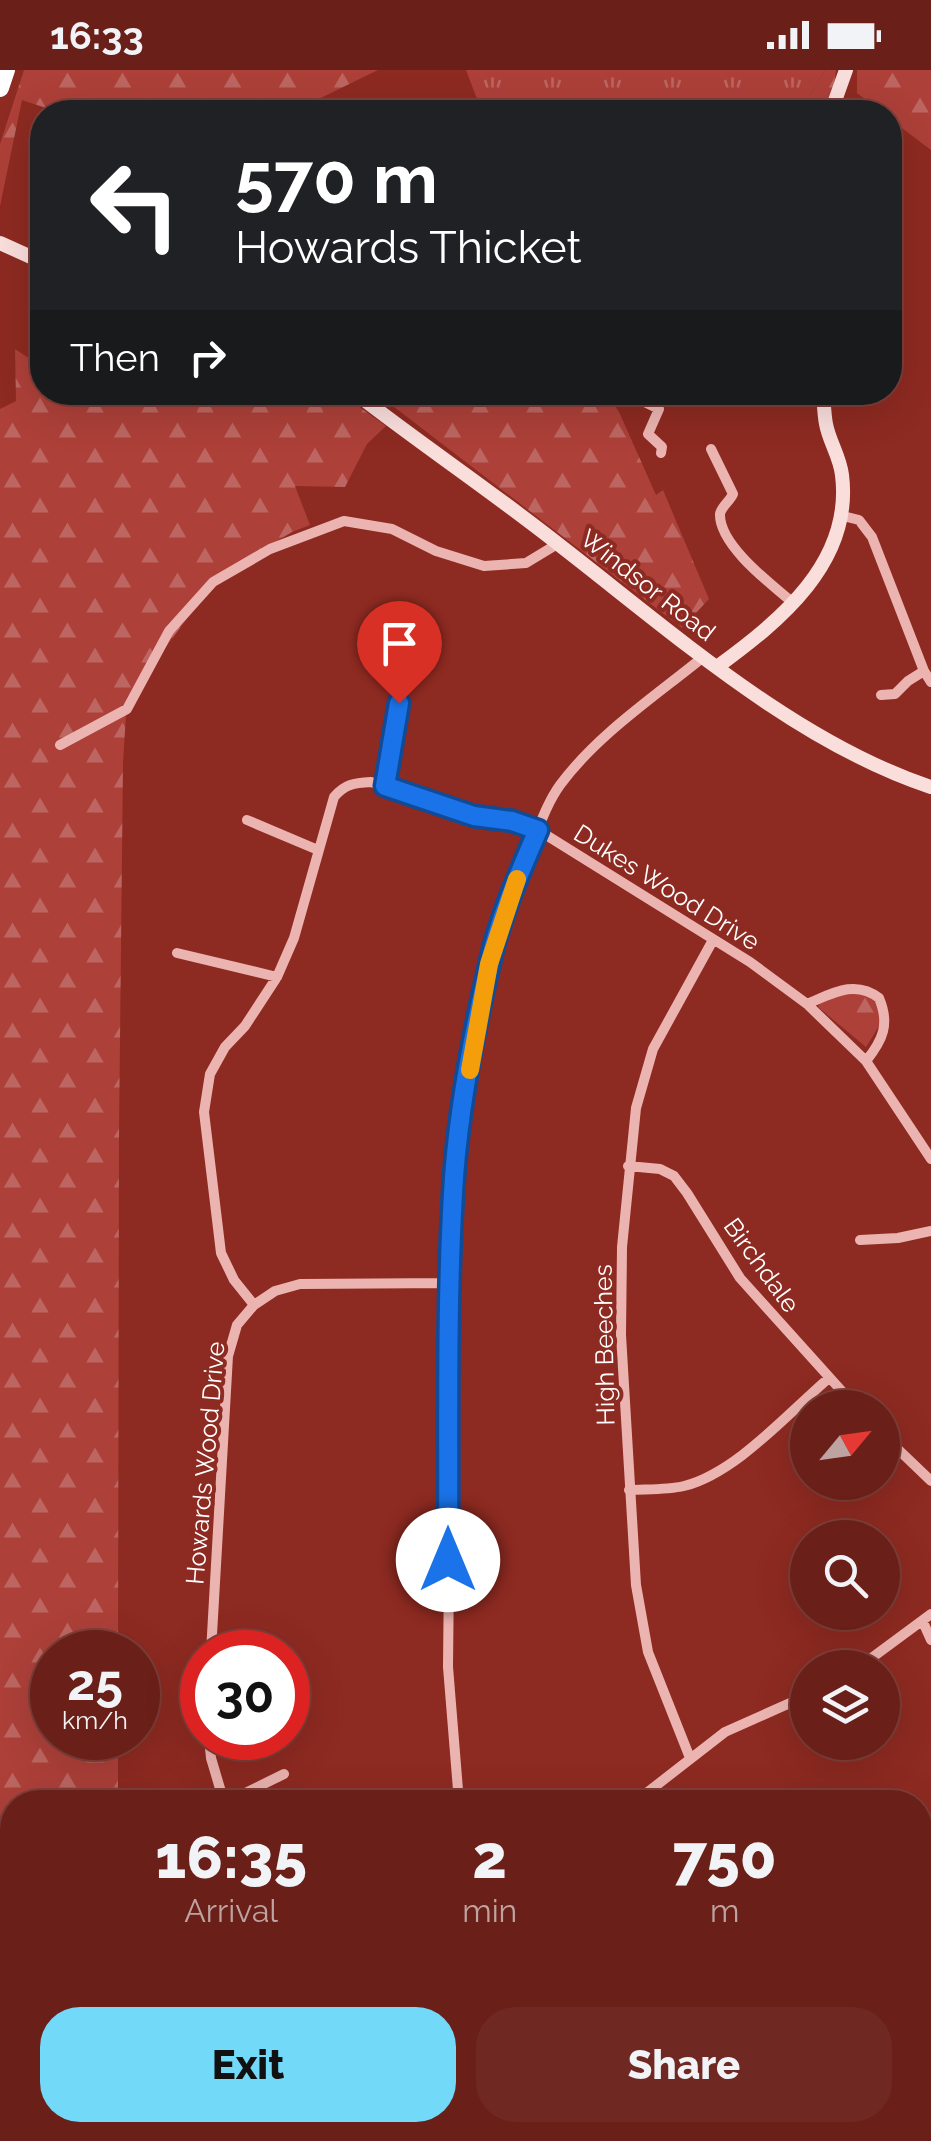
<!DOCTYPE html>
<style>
:root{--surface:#6a2019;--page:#6f2822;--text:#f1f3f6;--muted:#bea3a2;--line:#7d3e38;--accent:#72d9f8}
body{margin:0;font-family:Raleway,sans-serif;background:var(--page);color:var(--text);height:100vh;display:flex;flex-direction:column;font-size:38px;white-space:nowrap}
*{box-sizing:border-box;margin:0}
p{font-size:32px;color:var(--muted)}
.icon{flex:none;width:55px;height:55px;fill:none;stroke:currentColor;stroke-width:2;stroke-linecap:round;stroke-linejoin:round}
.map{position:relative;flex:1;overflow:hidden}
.details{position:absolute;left:0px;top:1720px;width:932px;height:352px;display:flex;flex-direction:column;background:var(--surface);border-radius:40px 40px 0 0;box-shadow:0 10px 40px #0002,0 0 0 2px var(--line)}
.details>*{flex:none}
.top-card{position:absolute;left:30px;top:30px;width:872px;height:305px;border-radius:40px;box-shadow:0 10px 40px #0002,0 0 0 2px var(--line);background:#202124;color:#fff;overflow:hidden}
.needle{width:65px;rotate:61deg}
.controls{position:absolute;left:790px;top:1320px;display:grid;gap:20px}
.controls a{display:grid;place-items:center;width:110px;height:110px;border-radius:50%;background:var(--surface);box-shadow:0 10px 40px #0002,0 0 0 2px var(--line);font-size:50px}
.speed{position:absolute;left:30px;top:1560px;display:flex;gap:20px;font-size:50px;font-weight:700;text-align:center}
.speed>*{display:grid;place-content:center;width:130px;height:130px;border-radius:50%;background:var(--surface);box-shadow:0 10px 40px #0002,0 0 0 2px var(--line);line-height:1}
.speed small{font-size:25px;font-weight:400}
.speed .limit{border:15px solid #d22;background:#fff;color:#111}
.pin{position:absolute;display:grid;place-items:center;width:85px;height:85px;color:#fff;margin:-102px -42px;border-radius:50% 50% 50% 0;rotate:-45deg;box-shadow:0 0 10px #0007}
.pin .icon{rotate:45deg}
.me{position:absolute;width:110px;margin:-55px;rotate:0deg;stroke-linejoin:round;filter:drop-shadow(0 0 8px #0008)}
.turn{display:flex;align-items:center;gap:35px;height:210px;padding:0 40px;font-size:45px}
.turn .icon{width:130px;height:130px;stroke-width:2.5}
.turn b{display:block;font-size:70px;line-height:85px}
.then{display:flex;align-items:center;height:95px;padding:0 40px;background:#0003;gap:20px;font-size:38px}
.eta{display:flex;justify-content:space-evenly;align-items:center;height:170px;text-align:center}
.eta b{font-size:60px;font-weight:800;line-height:70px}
.primary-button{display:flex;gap:20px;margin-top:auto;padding:20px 40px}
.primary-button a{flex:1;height:115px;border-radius:40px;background:var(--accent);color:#111;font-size:40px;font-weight:800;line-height:115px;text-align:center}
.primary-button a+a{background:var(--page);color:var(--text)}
.status{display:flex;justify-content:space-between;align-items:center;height:70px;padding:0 50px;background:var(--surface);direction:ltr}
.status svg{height:28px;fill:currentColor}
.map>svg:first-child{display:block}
.grass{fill:url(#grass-tufts)}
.forest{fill:url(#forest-firs)}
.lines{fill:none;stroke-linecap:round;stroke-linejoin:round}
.street{stroke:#ecb4b0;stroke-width:10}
.secondary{stroke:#f9dedc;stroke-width:14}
.highway{stroke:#fff;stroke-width:18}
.route-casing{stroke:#114b97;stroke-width:25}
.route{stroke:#1a73e8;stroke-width:18}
.slow{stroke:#f59e0b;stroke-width:18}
.labels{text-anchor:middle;stroke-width:8;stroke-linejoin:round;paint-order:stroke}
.street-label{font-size:25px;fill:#fff;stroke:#8d2a21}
</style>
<div class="status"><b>16:33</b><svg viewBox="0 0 49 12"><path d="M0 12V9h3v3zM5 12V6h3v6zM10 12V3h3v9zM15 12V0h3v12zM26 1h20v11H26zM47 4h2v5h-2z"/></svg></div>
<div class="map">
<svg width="931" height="2071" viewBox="0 0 931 2071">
<defs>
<pattern id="grass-tufts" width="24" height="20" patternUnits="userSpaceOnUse" patternTransform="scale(2.5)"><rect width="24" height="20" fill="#ad4039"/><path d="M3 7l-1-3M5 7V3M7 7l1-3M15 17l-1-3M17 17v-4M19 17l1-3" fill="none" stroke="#bd6661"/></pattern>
<pattern id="forest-firs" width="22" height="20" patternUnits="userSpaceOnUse" patternTransform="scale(2.5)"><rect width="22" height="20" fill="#ad4039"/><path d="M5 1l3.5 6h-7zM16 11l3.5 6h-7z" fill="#bd6661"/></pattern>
</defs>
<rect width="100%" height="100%" fill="#8d2a21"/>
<path class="grass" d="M466 0H825L806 33 672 32 675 42H482Z"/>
<path class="forest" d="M24 0H378L292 42H58L22 30 0 136V74Z
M825 0H836L832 30 826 42H675L671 32 806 33Z
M857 0H931V80L890 49V42H882L857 23Z
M15 279 42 297V322L340 323 386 356 367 374 345 417 295 416 310 455 292 462 221 504 127 628 123 693 119 1063 118 1582H52V1668H118V1732H12V1877L0 1915V339L16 331Z
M376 323H606L619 342 656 425 663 420 709 529 682 558Z
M854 920C871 925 878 931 884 948L866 977 818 937 822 927Z
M139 2060H414L417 2071H125Z"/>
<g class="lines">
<path class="street" d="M624 322 659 339 648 364 662 377 661 383
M711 379 733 424C730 431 721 437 720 444 719 475 771 514 792 532
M843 446 859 450 872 467 924 601 931 612
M881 625 895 624 908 611 924 601
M60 675 127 639 169 561 213 512 270 479 344 451 392 459 436 481 484 496 526 493 559 473
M385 716 403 614
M247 750 318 780
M177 883 277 907
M807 934C831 924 855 909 879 928 890 954 883 970 866 991
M628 1096 660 1099 674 1106 687 1123 740 1208 857 1338
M860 1170 898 1168 931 1161
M254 1235 234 1210 221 1183 204 1042 210 1004 225 977 245 956 277 907 294 868 334 727C345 714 354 713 371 712L474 745 512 751 538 760 750 892 807 934 866 991 931 1089
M882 1364 931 1411
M629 1420C646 1419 667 1420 684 1416 736 1403 788 1343 829 1308
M923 1552 931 1570
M211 1582 228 1286 237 1255 254 1235 275 1221 300 1214 450 1213
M858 1598 931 1544
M209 1668 211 1688 224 1732
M690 1688 648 1582 636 1515 621 1265 622 1177 636 1038 653 979 713 870
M227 1732 284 1704
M459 1732 448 1597 453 1119C466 1002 484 886 531 777 539 757 547 733 560 715 597 665 654 627 702 588
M635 1732 725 1662 808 1625
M920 1809 931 1793
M920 1982 931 1974
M515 2060 518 2071
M783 2071 800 2060"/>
<path class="secondary" d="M831 42 846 0
M0 173 42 192
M354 322C422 375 494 423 562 477 673 563 797 673 931 717
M717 597C780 551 853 492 842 405 840 387 829 371 826 354 824 344 824 333 823 322"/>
<path class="highway" d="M0 18 6 0"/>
</g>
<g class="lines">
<g class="route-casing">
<path id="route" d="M399 633 385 716 474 746 512 751 538 760C519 804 499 849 489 896 472 969 457 1048 453 1123 446 1245 449 1368 448 1490"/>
</g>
<use href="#route" class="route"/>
<path class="slow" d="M470 1000 489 894 517 809"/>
</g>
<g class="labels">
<g class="street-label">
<text transform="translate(648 515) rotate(38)" y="9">Windsor Road</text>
<text transform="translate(667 817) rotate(32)" y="9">Dukes Wood Drive</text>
<text transform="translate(762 1195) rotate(54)" y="9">Birchdale</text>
<text transform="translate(604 1275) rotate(-91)" y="9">High Beeches</text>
<text transform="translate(205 1393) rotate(-85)" y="9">Howards Wood Drive</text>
</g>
</g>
</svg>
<div class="controls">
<a><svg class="needle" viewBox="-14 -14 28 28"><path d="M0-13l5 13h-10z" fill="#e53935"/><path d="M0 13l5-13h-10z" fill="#bea3a2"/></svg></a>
<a><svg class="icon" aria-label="search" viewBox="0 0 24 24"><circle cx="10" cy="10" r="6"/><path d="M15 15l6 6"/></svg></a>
<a><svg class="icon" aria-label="layers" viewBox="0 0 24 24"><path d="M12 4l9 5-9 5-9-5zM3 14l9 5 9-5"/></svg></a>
</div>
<div class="speed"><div>25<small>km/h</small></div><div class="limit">30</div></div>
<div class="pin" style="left:399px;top:633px;background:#d93025"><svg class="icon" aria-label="arrive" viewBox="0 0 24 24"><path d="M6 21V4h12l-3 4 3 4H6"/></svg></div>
<svg class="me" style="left:448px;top:1490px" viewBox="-20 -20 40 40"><circle r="19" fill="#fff"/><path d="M0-13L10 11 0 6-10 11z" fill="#1a73e8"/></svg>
<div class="top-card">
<div class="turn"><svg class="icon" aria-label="left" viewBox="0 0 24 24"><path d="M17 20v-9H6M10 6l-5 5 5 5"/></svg><div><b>570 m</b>Howards Thicket</div></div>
<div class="then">Then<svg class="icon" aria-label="right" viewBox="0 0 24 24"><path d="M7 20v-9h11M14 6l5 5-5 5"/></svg></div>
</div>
<section class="details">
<div class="eta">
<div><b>16:35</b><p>Arrival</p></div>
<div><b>2</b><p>min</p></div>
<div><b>750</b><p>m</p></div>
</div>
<div class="primary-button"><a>Exit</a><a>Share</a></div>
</section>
</div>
